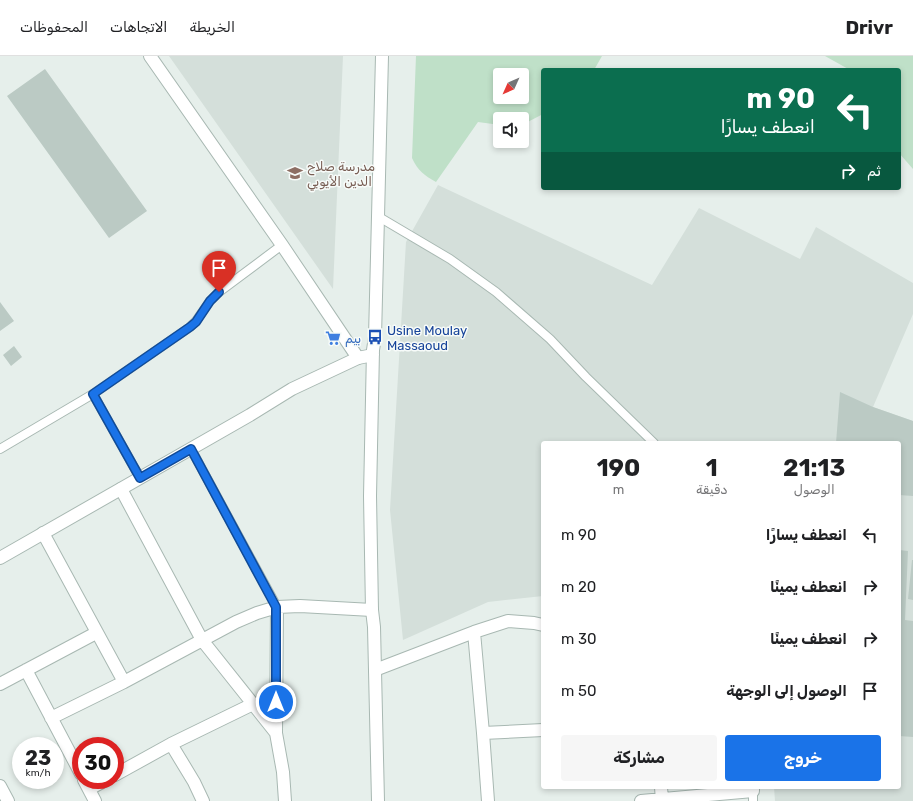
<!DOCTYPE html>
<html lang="ar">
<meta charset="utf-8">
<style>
:root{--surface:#fff;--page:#f6f6f6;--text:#202124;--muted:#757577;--line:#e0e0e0;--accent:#1a73e8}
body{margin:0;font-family:Rubik,Cairo,sans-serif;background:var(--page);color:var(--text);direction:rtl;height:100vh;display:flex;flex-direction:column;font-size:15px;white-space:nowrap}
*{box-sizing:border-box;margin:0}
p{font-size:13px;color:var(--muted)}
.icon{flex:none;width:22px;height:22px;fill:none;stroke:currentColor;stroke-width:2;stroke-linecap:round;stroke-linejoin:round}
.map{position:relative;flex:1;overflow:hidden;direction:ltr}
.panel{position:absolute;left:541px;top:385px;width:360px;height:348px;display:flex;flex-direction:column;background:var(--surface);border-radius:4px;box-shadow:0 2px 6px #0003;direction:rtl}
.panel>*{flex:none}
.top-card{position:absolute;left:541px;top:12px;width:360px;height:122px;border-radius:4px;box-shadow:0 2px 6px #0003;direction:rtl;background:#0b6e4f;color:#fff;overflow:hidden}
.needle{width:26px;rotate:225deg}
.fabs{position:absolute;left:493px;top:12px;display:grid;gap:8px}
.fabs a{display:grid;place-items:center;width:36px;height:36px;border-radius:4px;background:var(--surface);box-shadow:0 2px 6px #0003;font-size:20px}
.speed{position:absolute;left:12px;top:681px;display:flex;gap:8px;font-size:20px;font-weight:700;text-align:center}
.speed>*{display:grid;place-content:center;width:52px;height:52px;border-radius:50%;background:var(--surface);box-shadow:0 2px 6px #0003;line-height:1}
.speed small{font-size:10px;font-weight:400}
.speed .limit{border:6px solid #d22;background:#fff;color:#111}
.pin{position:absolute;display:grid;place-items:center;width:34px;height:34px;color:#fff;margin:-41px -17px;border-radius:50% 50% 50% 0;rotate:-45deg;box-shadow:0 0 4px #0007}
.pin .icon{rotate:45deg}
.me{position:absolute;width:44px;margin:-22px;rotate:0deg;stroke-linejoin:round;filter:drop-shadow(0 0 3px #0008)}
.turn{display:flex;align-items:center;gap:14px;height:84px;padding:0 20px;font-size:18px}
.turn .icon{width:52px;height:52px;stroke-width:2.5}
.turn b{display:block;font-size:28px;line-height:34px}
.then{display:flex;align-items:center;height:38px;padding:0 20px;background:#0003;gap:8px;font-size:15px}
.eta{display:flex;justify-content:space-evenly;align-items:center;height:68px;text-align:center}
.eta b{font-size:24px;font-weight:700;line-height:28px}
.action{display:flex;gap:8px;margin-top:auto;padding:8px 20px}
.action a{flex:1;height:46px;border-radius:4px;background:var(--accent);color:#fff;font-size:16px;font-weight:700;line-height:46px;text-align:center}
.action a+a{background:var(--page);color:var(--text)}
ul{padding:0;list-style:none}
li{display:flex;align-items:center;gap:12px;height:52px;padding:0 20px}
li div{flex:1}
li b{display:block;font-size:15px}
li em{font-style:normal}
header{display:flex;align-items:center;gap:24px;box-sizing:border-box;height:56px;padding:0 20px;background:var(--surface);border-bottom:1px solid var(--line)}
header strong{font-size:19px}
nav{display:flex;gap:22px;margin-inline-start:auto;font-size:14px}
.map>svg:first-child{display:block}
.built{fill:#d4dfda}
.green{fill:#bfe0c8;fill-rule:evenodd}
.building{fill:#bbcac4}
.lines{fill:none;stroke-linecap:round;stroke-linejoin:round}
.service-casing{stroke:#a8b8b2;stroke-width:10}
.minor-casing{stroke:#a8b8b2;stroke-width:14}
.tertiary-casing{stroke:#a8b8b2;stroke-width:14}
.service{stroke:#fff;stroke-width:8}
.minor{stroke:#fff;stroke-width:12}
.tertiary{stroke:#fff;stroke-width:12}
.route-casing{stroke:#114b97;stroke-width:10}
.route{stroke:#1a73e8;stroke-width:7}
.labels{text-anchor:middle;stroke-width:3;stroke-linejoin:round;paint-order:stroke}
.education-label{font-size:13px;fill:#785e54;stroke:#f7fbf9;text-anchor:start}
.transit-label{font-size:13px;fill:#164399;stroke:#f7fbf9;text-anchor:start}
.shop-label{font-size:13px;fill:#366cbe;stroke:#f7fbf9;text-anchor:start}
</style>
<header>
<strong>Drivr</strong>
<nav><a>الخريطة</a><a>الاتجاهات</a><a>المحفوظات</a></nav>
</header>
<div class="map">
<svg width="913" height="745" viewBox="0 0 913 745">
<rect width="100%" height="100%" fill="#e6efeb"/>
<path class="built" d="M169 0H343L333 233Z
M438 129 652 229 699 152 800 203 816 171 913 227V258L873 351 913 365V745H775L774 731H899V387H543V540L488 546 403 584 390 454 406 186Z"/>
<path class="green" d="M416 0H602L594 14H543V58L522 69V63H500V69L478 66 436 126C424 119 418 115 412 102ZM500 19H522V41H500Z
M825 0H913V113L899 97V14H850Z"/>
<path class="building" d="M45 13 147 155 109 182 7 40Z
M0 246 14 265 0 275Z
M14 290 22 301 11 310 3 299Z
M840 336 873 351 913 365V440L899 439V387H836Z
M899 494 908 495 905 564 913 565V681L899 680Z
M912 504H913V544L908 543Z"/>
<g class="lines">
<g class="service-casing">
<path id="service" d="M379 161 450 203 496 236 550 283 586 321 654 387
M93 338 140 422
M0 393 93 338 190 271 196 265 210 245 219 236 282 189
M191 393 277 551
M753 735V745"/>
</g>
<g class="minor-casing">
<path id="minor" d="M150 0 282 189 358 302
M121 433 202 584 253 648
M43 477 124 626
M474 576 483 677 488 745
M26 614 81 718
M375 614 474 576 508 565 534 567 543 569
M0 628 96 577
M51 662 124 626 236 566 257 557 277 551 300 550 372 554
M276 677 277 551
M483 677 543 674
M171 688 194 726 203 745
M115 719 171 688 253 648 276 677 283 716 285 745
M84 724 95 745
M0 730 8 745
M661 731 662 745
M89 733 106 724
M641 745 753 735V731"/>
</g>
<g class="tertiary-casing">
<path id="tertiary" d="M0 502 250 359 292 333 358 302 373 299
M378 745 374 571 372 554 370 440 373 294 375 281 382 0"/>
</g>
<use href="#service" class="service"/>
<use href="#minor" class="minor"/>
<use href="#tertiary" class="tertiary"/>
</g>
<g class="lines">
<g class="route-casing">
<path id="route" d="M219 236 210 245 196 266 190 271 93 338 140 422 191 393 276 551V646"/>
</g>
<use href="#route" class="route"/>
</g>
<defs>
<g id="school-bare" transform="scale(1.2)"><path d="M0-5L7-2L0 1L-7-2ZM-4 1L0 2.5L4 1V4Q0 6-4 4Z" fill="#8d6e63" stroke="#f7fbf9" stroke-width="2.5" paint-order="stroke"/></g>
<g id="bus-bare" transform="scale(1.2)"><path d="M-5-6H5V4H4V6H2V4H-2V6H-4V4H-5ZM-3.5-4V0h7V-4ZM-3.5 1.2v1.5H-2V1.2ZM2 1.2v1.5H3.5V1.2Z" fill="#1a4fb4" stroke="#f7fbf9" stroke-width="2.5" paint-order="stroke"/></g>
<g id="supermarket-bare" transform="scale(1.2)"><path d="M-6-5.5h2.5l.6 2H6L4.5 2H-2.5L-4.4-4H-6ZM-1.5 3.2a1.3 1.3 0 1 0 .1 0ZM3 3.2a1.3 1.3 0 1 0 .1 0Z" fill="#3f7fe0" stroke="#f7fbf9" stroke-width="2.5" paint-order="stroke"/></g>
</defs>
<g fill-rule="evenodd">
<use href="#school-bare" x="295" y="117"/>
<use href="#bus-bare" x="375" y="281"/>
<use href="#supermarket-bare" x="333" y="282"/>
</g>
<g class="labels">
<g class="education-label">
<text x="307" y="115">مدرسة صلاح<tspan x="307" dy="15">الدين الأيوبي</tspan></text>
</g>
<g class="transit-label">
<text x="387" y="279">Usine Moulay<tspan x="387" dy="15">Massaoud</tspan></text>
</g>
<g class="shop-label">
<text x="345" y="287">بيم</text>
</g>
</g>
</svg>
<div class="fabs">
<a><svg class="needle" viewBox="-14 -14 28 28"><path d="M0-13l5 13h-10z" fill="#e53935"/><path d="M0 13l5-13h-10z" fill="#757577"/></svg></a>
<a><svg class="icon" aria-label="sound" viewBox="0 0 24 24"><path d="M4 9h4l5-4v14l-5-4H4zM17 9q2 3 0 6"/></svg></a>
</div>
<div class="speed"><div>23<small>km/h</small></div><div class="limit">30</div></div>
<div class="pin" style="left:219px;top:236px;background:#d93025"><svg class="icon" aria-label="arrive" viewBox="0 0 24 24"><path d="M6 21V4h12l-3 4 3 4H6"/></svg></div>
<svg class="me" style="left:276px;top:646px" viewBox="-20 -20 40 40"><circle r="17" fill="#1a73e8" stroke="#fff" stroke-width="3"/><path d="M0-11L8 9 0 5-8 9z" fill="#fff"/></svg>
<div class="top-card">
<div class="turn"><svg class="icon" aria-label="left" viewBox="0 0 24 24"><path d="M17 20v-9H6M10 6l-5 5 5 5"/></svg><div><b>90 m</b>انعطف يسارًا</div></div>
<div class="then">ثم<svg class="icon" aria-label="right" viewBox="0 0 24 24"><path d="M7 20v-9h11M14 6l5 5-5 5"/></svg></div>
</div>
<section class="panel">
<div class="eta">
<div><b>21:13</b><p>الوصول</p></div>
<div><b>1</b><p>دقيقة</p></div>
<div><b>190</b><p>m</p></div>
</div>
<ul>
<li><svg class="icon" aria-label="left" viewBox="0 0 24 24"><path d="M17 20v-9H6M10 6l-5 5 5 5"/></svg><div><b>انعطف يسارًا</b></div><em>90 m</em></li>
<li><svg class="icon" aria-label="right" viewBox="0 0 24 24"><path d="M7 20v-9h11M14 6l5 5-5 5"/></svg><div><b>انعطف يمينًا</b></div><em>20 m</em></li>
<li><svg class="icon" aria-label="right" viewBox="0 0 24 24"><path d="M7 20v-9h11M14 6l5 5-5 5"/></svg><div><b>انعطف يمينًا</b></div><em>30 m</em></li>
<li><svg class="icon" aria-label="arrive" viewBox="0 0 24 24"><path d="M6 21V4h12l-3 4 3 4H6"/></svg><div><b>الوصول إلى الوجهة</b></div><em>50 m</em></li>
</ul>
<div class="action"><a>خروج</a><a>مشاركة</a></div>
</section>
</div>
